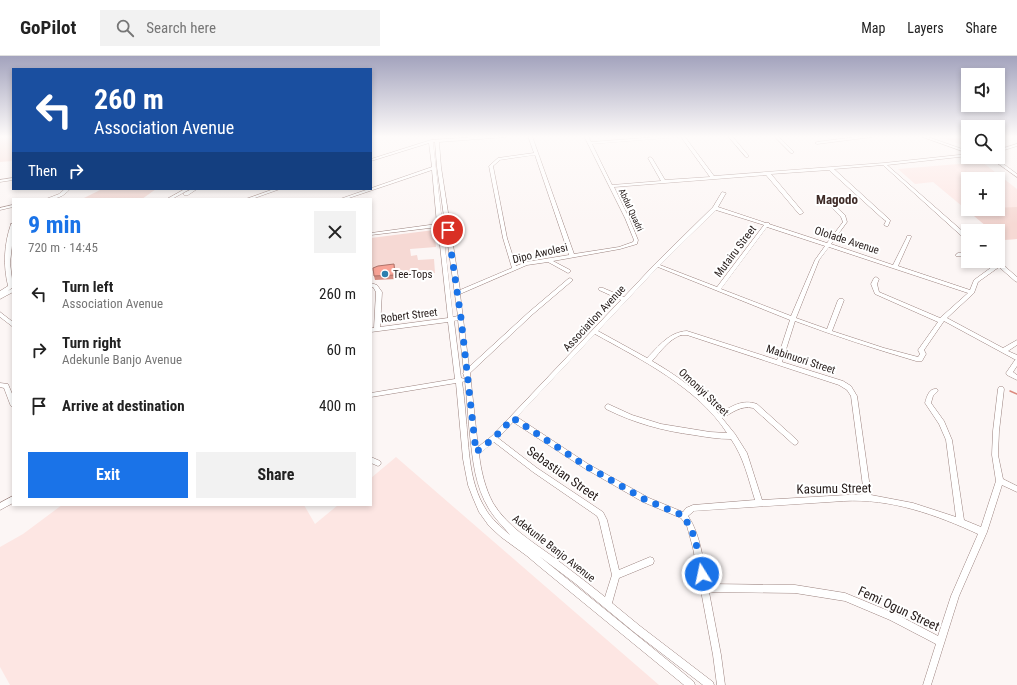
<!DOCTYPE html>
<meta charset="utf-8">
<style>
:root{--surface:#fff;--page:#f2f2f2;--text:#222;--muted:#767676;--line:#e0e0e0;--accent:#1a73e8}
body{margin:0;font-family:"Roboto Condensed",sans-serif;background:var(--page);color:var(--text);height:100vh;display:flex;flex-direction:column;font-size:15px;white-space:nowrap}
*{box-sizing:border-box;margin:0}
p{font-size:13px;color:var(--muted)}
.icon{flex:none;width:22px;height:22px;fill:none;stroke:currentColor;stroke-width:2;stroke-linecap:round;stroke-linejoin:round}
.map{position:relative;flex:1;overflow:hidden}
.panel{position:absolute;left:12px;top:142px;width:360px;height:308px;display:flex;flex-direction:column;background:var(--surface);border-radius:0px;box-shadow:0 2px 6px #0003}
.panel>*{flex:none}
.banner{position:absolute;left:12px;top:12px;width:360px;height:122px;border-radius:0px;box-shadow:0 2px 6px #0003;background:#1a4fa0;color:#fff;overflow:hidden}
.buttons{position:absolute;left:961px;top:12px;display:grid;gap:8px}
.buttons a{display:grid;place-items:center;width:44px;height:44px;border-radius:0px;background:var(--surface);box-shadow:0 2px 6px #0003;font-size:20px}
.pin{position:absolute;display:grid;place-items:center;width:34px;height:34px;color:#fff;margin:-17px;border:2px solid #fff;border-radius:50%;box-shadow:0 1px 4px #0007}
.me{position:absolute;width:44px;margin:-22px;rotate:350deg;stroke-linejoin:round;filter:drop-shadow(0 0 3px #0008)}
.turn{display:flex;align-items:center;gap:14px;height:84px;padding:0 16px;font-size:18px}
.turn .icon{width:52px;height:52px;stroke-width:2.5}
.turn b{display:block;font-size:28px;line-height:34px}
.then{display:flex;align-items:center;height:38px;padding:0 16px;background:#0003;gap:8px;font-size:15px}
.round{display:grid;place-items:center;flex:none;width:42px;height:42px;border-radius:0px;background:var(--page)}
.summary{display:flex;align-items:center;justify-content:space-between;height:68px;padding:0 16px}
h1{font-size:24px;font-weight:700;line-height:30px;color:var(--accent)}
.action{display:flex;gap:8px;margin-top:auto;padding:8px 16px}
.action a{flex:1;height:46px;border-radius:0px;background:var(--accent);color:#fff;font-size:16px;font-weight:700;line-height:46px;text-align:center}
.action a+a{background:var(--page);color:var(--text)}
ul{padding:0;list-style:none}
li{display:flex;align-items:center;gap:12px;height:56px;padding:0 16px}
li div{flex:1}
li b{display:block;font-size:15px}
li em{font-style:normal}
header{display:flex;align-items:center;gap:24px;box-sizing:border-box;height:56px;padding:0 20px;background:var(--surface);border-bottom:1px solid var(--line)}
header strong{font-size:19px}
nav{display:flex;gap:22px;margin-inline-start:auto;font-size:14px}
.search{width:280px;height:36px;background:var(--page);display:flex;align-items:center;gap:10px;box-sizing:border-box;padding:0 14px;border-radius:0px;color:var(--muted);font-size:15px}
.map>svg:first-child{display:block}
.built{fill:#fde6e3;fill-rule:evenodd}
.green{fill:#f6d9d4}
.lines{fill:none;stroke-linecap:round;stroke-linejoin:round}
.stream{stroke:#db897d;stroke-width:1.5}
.street-casing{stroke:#9b827e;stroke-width:1}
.street{fill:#fff;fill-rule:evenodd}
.wall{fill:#d58c81}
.building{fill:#f8a396;stroke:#ae7269}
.route{stroke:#1a73e8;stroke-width:7;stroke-dasharray:0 12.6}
.poi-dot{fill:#2c7faf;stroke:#fff;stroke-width:1.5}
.labels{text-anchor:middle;stroke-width:4;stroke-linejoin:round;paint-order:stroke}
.far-street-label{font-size:9px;fill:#241a18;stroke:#fff}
.street-label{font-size:11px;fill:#241a18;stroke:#fff}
.poi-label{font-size:11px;fill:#241a18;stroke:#fff;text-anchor:start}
.far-district-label{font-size:13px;font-weight:bold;fill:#3f2b27;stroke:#fff}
.near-street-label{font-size:13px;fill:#241a18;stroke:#fff}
</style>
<header>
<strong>GoPilot</strong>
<div class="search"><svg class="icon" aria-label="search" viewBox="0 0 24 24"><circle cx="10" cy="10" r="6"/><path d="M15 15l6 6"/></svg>Search here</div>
<nav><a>Map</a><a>Layers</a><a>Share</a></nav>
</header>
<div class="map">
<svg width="1017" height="629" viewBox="0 0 1017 629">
<rect width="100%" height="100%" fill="#fcf6f5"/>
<path class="built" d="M935 80H968V87L963 89Z
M982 106 1017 133V183L1003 184 998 180V175H992L933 126 915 128 898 113ZM968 123H998V153H968Z
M396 401 659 629H10L0 611V491L23 478 62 449H304L315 468 338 449H371V422Z"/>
<path class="green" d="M0 80H13V105L0 106Z
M102 133H156L142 143H82Z
M1017 151V183L1003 184 998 180V175H992L966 153Z
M434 174 436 191 410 193 411 200 417 199 418 204 434 203 435 217 398 221 397 212 371 215V182Z"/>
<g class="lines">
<path class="stream" d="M1010 335 1017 338"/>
<g class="street-casing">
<path id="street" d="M491 80H508L506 81 439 86 441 111 460 234 512 212 503 182 489 110 498 102 534 97 528 80H532L574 198 619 191 633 186 634 184 625 162 584 80H588L591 86 670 80H686L685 81 714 120 884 107 968 98V100L887 109 968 180V184H966L883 109 834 113 890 164V165L888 170H886L884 169 886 165 882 162 829 114 771 118 803 156V157L801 158H799L766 119 614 131 629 162 638 184 637 188 620 193 553 205 570 214V216L568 217 548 206 527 209 460 238 469 311 529 256 568 223 570 222 573 224 533 258 470 317 478 391 492 380 621 244 599 234 598 233 599 232H603L624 241 655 208 713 151 722 136 726 137 718 151 766 167H769V168L827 187 843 166 841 161 831 151 833 150H835L845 159 847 166 831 188 893 209 907 181V180H911V181L898 210 970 234 974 224 996 208 993 205H998L1001 207 1017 221V226L1015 225 999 211 978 226 974 237 947 262 1003 292 1017 284V289L1008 295 1017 299V310L1013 316 1017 319V324L1007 319 1006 317 1015 304H1016L944 265 924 294 926 298 922 305H916C875 293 835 280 795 265L782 306 843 325 851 330 857 340 871 439 913 447 956 461 946 384 939 368 925 347C927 340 929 332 937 333L938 335 933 340 931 347 944 365 952 384 964 464 981 471 996 425 992 399 993 375 998 333 999 331H1003L1004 333 999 375 998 399 1003 423 1017 430V436L1002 429 987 476 959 540 931 629H923L936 588 890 564 845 545 795 537 709 536 721 599 725 629H717L713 599 693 492 687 470 681 462 643 446 584 412 513 366 498 382 537 412 603 456 607 464 619 514 650 501 653 502 654 505 653 508 619 522 612 547 640 570 713 626 714 629H703L634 576 576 528 539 500 676 611 694 626 695 629H684L540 511 527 500 501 481 489 470 479 456 473 442 468 429 463 403 456 327 371 341V337L455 323 448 266 371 276V272H374L376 236 373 231H371V227L377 229 382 236 380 271 448 262 438 171 371 179V177L437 168 432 114 346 143H340L432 111 429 87 371 105V103L431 84ZM681 81 710 121 665 124 652 102 650 101 648 102 661 125 612 129 592 88ZM433 86H435L437 111 458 260 453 261ZM535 99 569 199 526 206 516 210 507 182 493 110 500 104ZM716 154 764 169 717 231 660 209ZM767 171 825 190 815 204 791 260 721 233ZM829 191 968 237 940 262 879 236 877 228 879 223 876 221 874 222 871 228 875 238 938 266 918 294 920 298 918 301 884 292 832 275 844 244 843 243H839L838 244 827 273 796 262 819 204ZM658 211 790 264 777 304 687 275C669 276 659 290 647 302L598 275ZM458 264 464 316 463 317 465 323 461 322 454 265ZM595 278C642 304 698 332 727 377L710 376 661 368 632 359 608 348 606 349 605 351 606 353C634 367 663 375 694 379 706 381 718 383 731 383 744 402 748 422 755 444L693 449 686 452 683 456 649 442 588 408 517 361ZM681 279H687L839 329 847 334 851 340 864 438 762 444 747 397 735 378 722 362C732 357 741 349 753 352L793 388 795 389 797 388 798 386 797 384 757 348C742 343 732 350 719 358 700 336 676 319 652 305 661 295 668 284 681 279ZM465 325C467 343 468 361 470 380 473 405 475 430 489 453 495 463 503 470 510 479 501 471 491 463 485 452 469 426 469 393 466 363 465 351 464 339 462 326ZM494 386 533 416 597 460 599 464 612 519 605 541C588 527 570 514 552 500 531 485 507 470 493 447 485 432 481 415 479 398ZM844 445C890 442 937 459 978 478L951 540 938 580 896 558 845 537 795 529 708 528C703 506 701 479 688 460L694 455Z
M728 80H732L748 99V101H746Z
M774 80H778L793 95V97H791Z
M864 80H874L872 81 817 88 815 87 817 86Z
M920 80H925L968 95V97Z
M1017 88V90L998 96V94Z
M989 101H994L1017 118V121Z
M13 122V124L0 126V124Z
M65 133H70C63 141 57 143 46 143L59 138Z
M185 133H190L172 143H167Z
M192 133H197L188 139H184V137Z
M274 133H280L252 143H246Z
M13 149V151L0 154V152Z
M11 168H13V181L10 207 13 231 8 235 13 232V236L0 243V235L8 230C3 209 4 188 11 168Z
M958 197H968V201L956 200V199Z
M0 256 13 266V271L0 261Z
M0 327 8 328 13 340V351L11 350 10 348 4 332 0 331Z
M371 401 380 405 381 407 380 409 378 410 371 407Z
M13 440V447L0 454V447Z"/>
</g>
<use href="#street" class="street"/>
</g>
<path class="wall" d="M394 208 396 223 375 224 374 220Z"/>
<path class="building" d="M394 208 395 219 374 220 373 212 378 210Z"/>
<linearGradient id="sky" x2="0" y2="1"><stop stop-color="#a3a3bd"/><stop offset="0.48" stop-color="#fefbfa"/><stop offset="1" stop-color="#fefbfa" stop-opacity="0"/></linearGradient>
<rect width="1017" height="168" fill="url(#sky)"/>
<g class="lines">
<path class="route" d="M448 174 461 262 476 396 494 382 513 362 586 410 646 444 684 460 695 482 702 518"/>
</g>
<circle class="poi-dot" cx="385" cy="218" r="4"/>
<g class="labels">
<g class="far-street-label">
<text transform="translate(631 154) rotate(65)" y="3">Abdul Quadri</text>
</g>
<g class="street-label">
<text transform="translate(847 184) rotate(18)" y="4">Ololade Avenue</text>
<text transform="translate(735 195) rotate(-53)" y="4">Mutairu Street</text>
<text transform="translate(540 197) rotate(-13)" y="4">Dipo Awolesi</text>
<text transform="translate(409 259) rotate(-7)" y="4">Robert Street</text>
<text transform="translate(594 262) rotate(-47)" y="4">Association Avenue</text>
<text transform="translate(801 303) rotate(18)" y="4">Mabinuori Street</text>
<text transform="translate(704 336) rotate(43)" y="4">Omoniyi Street</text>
<text transform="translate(554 492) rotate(38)" y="4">Adekunle Banjo Avenue</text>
</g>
<g class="poi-label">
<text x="393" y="222">Tee-Tops</text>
</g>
<g class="far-district-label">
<text x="837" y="148">Magodo</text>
</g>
<g class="near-street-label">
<text transform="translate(563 417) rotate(35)" y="5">Sebastian Street</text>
<text transform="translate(834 432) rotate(-1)" y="5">Kasumu Street</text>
<text transform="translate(899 552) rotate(25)" y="5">Femi Ogun Street</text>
</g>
</g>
</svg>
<div class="buttons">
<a><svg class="icon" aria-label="sound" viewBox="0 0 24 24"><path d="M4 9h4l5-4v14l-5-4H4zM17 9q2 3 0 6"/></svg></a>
<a><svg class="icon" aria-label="search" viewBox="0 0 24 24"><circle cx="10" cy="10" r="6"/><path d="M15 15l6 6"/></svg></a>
<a>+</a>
<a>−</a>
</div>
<div class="pin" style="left:448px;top:174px;background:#d93025"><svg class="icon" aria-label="arrive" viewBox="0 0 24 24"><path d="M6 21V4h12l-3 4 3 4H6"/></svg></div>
<svg class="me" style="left:702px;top:518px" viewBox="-20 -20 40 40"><circle r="17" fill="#1a73e8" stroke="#fff" stroke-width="3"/><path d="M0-11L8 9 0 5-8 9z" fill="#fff"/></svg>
<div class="banner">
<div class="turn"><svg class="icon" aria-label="left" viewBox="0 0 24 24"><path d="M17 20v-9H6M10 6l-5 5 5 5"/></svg><div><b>260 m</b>Association Avenue</div></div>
<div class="then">Then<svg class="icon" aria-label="right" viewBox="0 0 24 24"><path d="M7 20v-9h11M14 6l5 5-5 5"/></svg></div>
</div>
<section class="panel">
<div class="summary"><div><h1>9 min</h1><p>720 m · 14:45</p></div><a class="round"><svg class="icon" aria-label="close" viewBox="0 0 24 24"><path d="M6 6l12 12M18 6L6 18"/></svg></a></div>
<ul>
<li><svg class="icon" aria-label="left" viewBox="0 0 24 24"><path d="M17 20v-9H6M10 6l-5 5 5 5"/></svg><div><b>Turn left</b><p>Association Avenue</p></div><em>260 m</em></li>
<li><svg class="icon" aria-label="right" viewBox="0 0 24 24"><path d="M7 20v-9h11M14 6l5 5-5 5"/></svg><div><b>Turn right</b><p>Adekunle Banjo Avenue</p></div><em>60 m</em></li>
<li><svg class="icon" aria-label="arrive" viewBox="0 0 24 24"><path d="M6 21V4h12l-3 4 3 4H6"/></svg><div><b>Arrive at destination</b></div><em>400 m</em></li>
</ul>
<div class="action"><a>Exit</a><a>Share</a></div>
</section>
</div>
